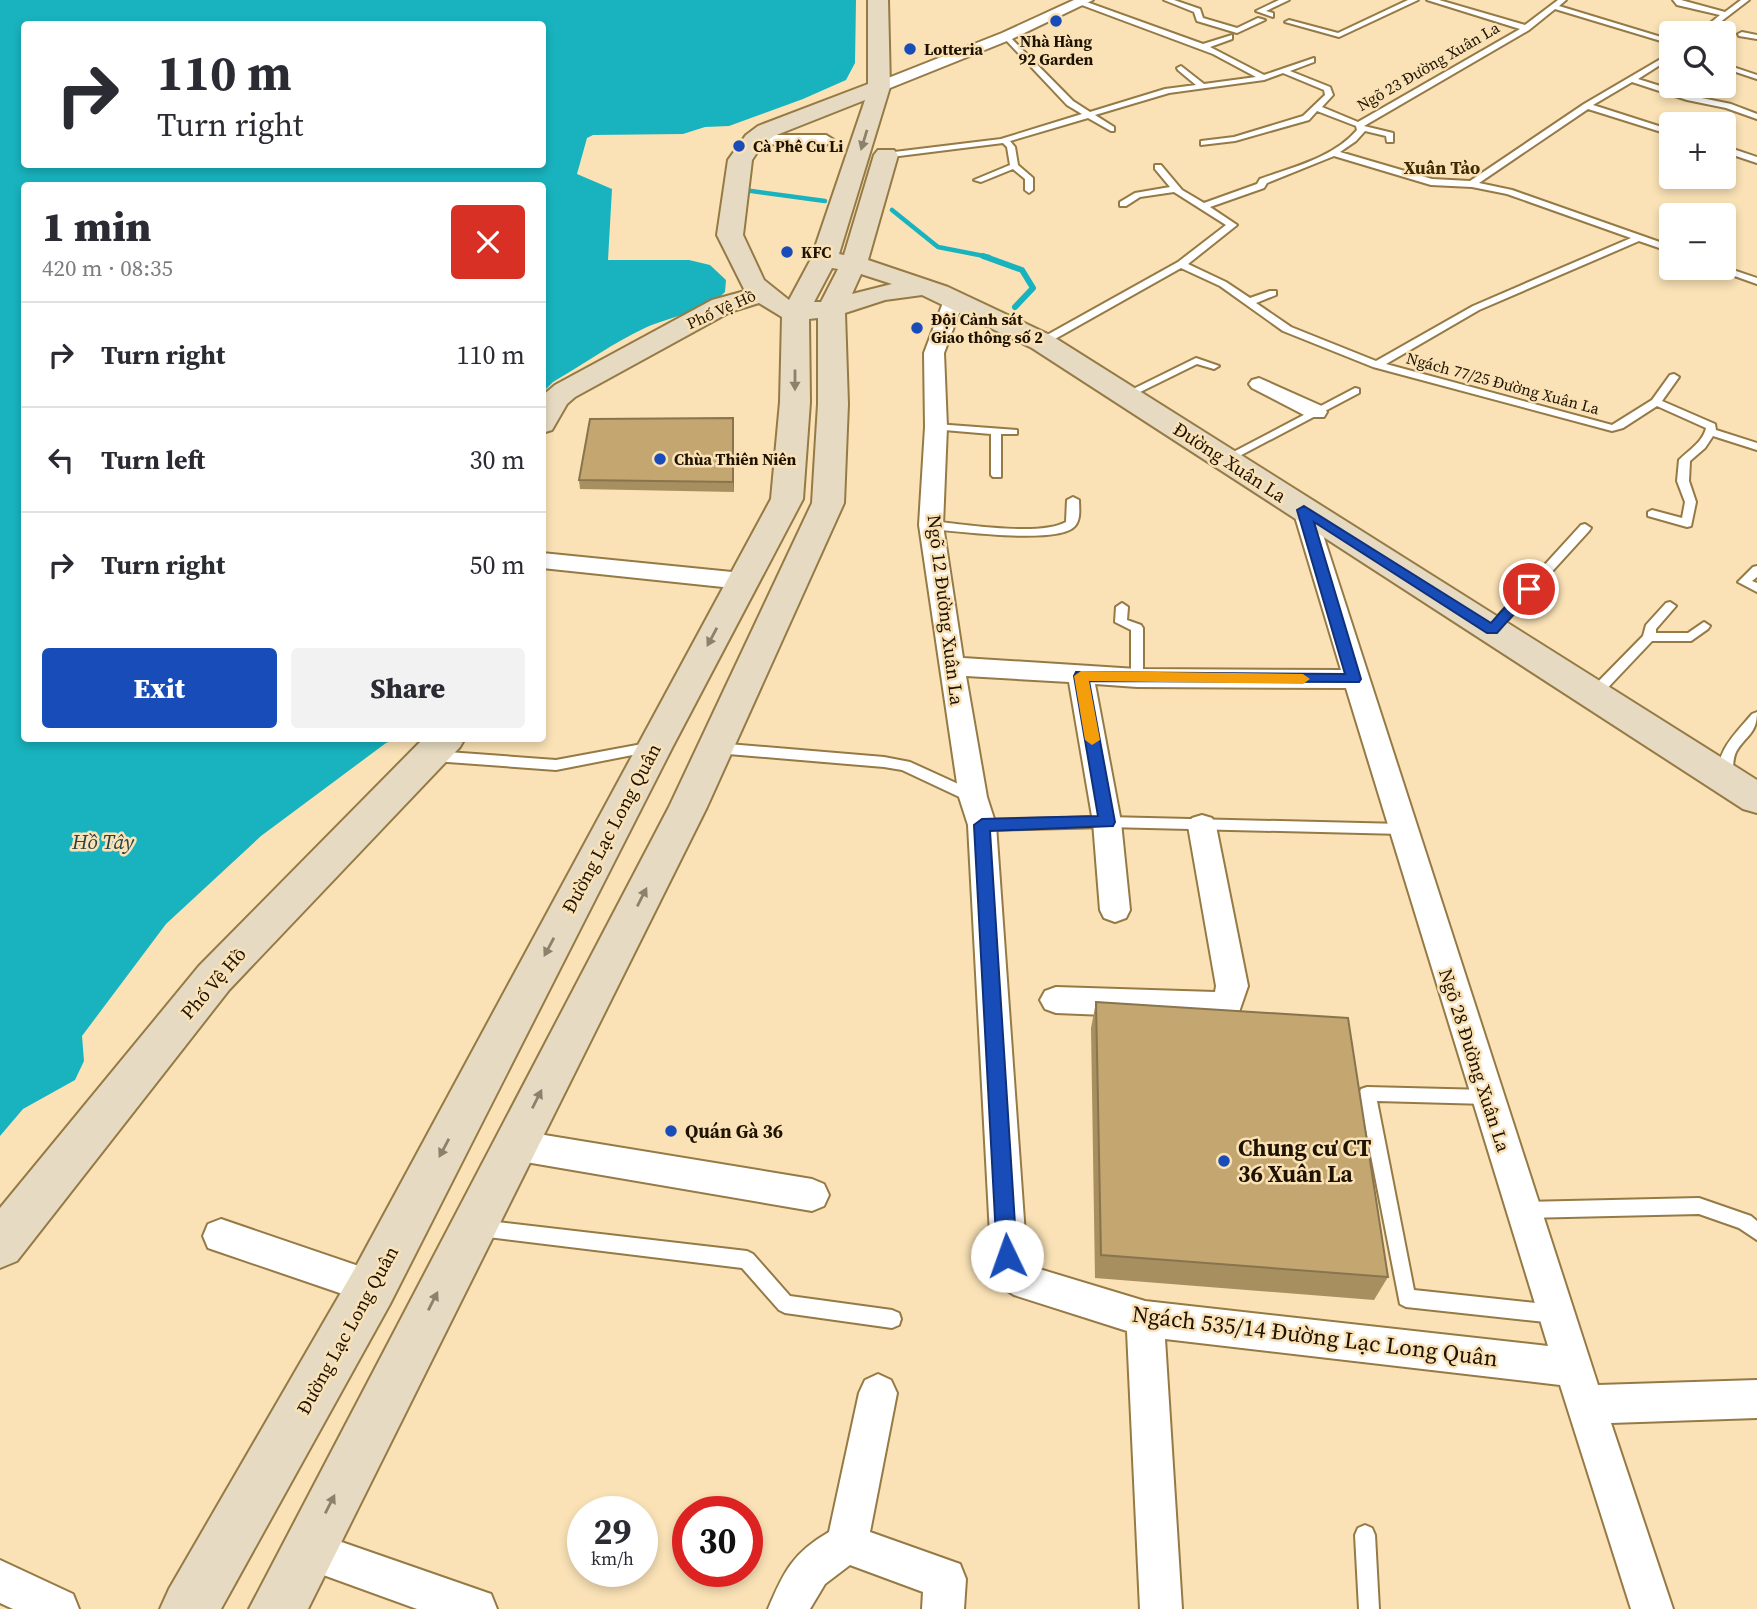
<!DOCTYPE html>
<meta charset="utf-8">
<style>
:root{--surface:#fff;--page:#f2f2f3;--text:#2b2b33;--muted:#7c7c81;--line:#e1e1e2;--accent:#184cb8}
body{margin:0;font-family:"Source Serif 4",serif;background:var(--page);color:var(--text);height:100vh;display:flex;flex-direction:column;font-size:26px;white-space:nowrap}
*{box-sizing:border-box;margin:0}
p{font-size:23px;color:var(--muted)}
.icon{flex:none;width:38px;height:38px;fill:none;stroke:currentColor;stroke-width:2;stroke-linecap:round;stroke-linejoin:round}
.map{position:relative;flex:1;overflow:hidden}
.drawer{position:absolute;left:21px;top:182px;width:525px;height:560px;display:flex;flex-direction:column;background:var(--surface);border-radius:7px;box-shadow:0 4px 10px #0003}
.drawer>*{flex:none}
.banner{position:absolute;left:21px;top:21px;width:525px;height:147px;border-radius:7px;box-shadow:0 4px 10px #0003;background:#fff;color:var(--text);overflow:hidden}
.buttons{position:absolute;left:1659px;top:21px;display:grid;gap:14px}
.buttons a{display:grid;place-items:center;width:77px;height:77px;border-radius:7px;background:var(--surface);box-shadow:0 4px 10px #0003;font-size:35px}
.speed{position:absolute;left:567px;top:1496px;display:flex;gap:14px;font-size:35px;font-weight:700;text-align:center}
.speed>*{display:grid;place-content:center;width:91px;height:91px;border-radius:50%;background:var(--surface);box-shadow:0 4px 10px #0003;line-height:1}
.speed small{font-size:18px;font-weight:400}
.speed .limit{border:10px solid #d22;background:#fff;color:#111}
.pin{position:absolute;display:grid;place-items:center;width:60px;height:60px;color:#fff;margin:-30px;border:4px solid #fff;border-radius:50%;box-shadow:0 2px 7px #0007}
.me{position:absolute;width:77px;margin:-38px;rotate:357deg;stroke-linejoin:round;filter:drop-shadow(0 0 5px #0008)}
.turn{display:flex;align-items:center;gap:24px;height:147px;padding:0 21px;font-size:32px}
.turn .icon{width:91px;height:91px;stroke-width:2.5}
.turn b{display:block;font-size:49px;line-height:60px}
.round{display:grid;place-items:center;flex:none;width:74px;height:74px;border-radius:7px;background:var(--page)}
.headline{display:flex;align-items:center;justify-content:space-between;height:119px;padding:0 21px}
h1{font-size:42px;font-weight:800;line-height:52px}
.action{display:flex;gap:14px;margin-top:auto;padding:14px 21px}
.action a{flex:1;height:80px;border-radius:7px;background:var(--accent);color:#fff;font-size:28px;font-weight:800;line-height:80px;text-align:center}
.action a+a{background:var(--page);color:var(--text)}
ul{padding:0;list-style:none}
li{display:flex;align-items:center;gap:21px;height:105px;padding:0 21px;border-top:2px solid var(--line)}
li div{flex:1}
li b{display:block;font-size:26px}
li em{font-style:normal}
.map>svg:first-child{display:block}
.water{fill:#18b3be;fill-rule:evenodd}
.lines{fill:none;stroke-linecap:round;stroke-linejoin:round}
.stream-far1{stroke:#18b3be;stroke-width:4.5}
.stream{stroke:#18b3be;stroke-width:6}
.lane-casing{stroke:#957a45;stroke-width:4}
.street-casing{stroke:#957a45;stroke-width:4}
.secondary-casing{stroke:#957a45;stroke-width:4}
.lane{fill:#fff;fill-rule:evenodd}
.street{fill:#fff;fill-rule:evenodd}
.secondary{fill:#e6dbc2;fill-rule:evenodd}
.wall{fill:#a88f60}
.shaded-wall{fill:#88744e}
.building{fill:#c3a670;stroke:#88744e;stroke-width:2}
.oneway{fill:#8c816b}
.route{fill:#184cb8;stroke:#103178;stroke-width:2}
.slow{fill:#f59e0b}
.poi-dot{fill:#184cb8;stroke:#fae2b6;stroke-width:2.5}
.labels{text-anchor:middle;stroke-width:5;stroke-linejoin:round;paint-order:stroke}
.far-poi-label{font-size:16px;font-weight:bold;fill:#1e1300;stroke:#fae2b6;text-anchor:start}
.far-street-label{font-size:16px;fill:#1e1300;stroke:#fae2b6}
.far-neighbourhood-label{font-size:18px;font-weight:bold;fill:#3d2a00;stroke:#fae2b6}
.street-label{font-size:19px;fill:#1e1300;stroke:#fae2b6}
.poi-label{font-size:19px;font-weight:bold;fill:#1e1300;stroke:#fae2b6;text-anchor:start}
.water-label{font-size:21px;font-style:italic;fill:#264346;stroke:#fae2b6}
.near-poi-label{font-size:23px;font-weight:bold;fill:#1e1300;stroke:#fae2b6;text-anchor:start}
.near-street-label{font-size:23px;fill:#1e1300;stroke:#fae2b6}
</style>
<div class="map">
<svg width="1757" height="1609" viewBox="0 0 1757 1609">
<rect width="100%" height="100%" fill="#fae2b6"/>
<path class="water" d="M0 0H856L855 63 846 80 803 99 729 126 705 127 683 134 593 135 587 138 577 174 612 189 608 260H689L710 265 726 280 725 292C706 312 672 316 647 327 614 342 584 364 553 382L543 392 542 186H24V738L397 739 386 743 261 836 166 924 82 1036 84 1061 75 1080 23 1109 0 1136ZM24 24H542V164H24Z"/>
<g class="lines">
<path class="stream-far1" d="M744 190 825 201
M892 210 938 247 989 257"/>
<path class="stream" d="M983 256 1022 270 1033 288 1015 307"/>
<g class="lane-casing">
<path id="lane" d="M1081 0 1203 44 1232 35V39L1210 47 1264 75 1314 58V62L1290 71 1330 87 1333 95 1322 107 1358 122 1520 29 1427 0H1439L1525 25 1558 0H1566L1559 6 1671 40V44L1555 9 1529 30 1364 126 1393 133V142H1387L1386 136 1365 131 1356 141 1340 152 1432 179 1470 181 1584 104 1671 53V58L1638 79 1692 96 1731 104 1757 114V119L1726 108 1687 100 1632 82 1593 105 1671 130V135L1588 109 1479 183 1512 190 1671 246V252L1639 241 1479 310 1386 364 1612 425 1652 400 1670 375 1674 374 1679 377 1662 401 1715 424 1716 430 1757 443V450L1713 436 1705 448 1690 461 1689 481 1696 502 1691 526 1687 527 1648 516V512L1652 510 1682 518 1685 502 1677 481 1679 460C1689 450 1703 442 1706 428L1657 406 1623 428 1612 431 1373 367 1283 331 1220 286 1181 268 1046 344H1038V340L1178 262 1226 225 1174 192 1140 197 1126 206H1120V202L1135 193 1170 187 1155 169V165H1161L1182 190 1204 203 1257 184 1260 179C1293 167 1333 158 1357 130L1356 126 1317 111 1309 120 1235 141 1201 145V141L1234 137 1303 116 1325 95 1324 90 1283 73 1264 80 1169 93 1095 115 1114 127V131H1111L1088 118 1010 141 1015 147 1018 165 1033 178V190L1029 193 1025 190V179L1013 169 981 182 974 180 1010 165 1007 147 1003 143 883 158 882 156 886 153 1001 139 1082 114 1067 105 1004 38 1003 36 1007 34 1073 101 1090 112 1165 89 1196 85 1178 70 1177 68 1181 66 1204 84 1256 77 1213 54 1079 4ZM1334 156 1431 185 1472 187 1507 194 1631 238 1473 306 1376 361 1291 327 1256 303 1276 295V291H1270L1250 298 1226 282 1188 264 1237 225 1210 207 1264 188 1267 183Z
M1164 0H1174L1200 9 1203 18 1237 28 1258 18 1265 20 1237 33 1197 21 1194 12Z
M1279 0H1289L1266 11 1273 13V17L1256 11Z
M1408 0H1418L1339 37 1285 22 1289 20 1338 33Z
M1673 0H1681L1725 12 1741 0H1749L1706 33H1698L1720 15 1677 5Z
M1742 32 1757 35V39L1739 36 1738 34Z
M1724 64 1757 75V79L1724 68Z
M1724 146 1757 157V163L1724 152Z
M1724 267 1757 278V284L1712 268Z
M1196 358 1219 366 1214 369 1197 364 1130 397 1126 398 1121 395Z
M1355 388 1359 389V393L1230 461 1226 462 1220 459Z
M936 424 1017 430V434H1001V477H993L991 475V434L932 429V425Z
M1073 497 1079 500C1079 508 1081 519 1075 526 1059 545 957 531 931 529L925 525 931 521C962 524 1040 537 1066 522L1067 500Z
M1585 524 1591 528 1589 531 1496 633H1488L1486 630 1488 627 1581 525Z
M1757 566V577L1752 581 1757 583V592L1738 582 1753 567Z
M1670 602 1676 606 1656 629V633H1688L1704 622 1710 626 1708 629 1691 641H1652L1599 697H1589L1587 694 1589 691 1643 636 1646 625 1666 603Z
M1122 603 1128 607 1127 620 1141 625 1143 628V678L1137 682 1131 678V630L1115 622 1116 607Z
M1757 712C1757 734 1746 735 1736 752 1732 760 1734 772 1730 781H1720C1712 754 1737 732 1752 714Z
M653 742 660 747 658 750 556 770 434 761 427 756 434 751 556 760Z
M716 743 884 757 910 762 978 793 980 797 973 802 968 801 902 770 884 767 716 753 709 748Z
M1107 817 1402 824 1407 825 1409 829 1407 833 1402 834 1107 827 982 830 977 829 975 825 977 821 982 820Z
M1367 1087 1487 1090 1493 1092 1495 1097 1493 1102 1487 1104 1377 1101 1414 1290 1555 1305 1561 1308 1564 1314 1561 1320 1555 1323 1406 1307 1400 1304 1359 1094 1361 1089Z
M1699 1198 1751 1216 1757 1221V1240L1739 1228 1699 1214 1524 1218 1518 1216 1515 1210 1518 1204 1524 1202Z
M480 1220 747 1251 753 1254 790 1296 892 1310 899 1313 901 1319 899 1325 892 1328 785 1313 779 1310 742 1268 480 1236 474 1234 471 1228 474 1222Z
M1365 1525 1372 1528 1375 1535 1379 1609H1359L1355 1535 1358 1528Z"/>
</g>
<g class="street-casing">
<path id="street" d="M1074 0H1093L1012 39 885 90H873L871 87 873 84 1002 33Z
M754 135H826L834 140 826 145 748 144 746 140Z
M954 294 964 300 944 353 947 427 943 525 963 658 1137 669 1341 670 1293 510 1296 505H1312L1315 510 1598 1385 1757 1380V1418L1611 1423 1673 1609H1631L1560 1385 1165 1339 1182 1609H1140L1127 1331 1014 1295 997 1284 992 1272 968 825 959 797 919 525 925 427 924 353 944 300ZM966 676 1069 682 1093 822 1100 910 1104 918 1115 922 1126 918 1130 910 1121 822 1095 684 1137 687 1346 688 1548 1346 1145 1301 1036 1268 1027 1263 996 825 987 797Z
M1259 378 1324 407 1327 412 1324 417H1308L1252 388 1249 384 1252 380Z
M542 553 742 573 751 576 754 581 751 586 742 589 542 568Z
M1202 815 1212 818 1216 826 1248 986 1239 1012 1204 1019 1056 1013 1045 1009 1040 1000 1045 991 1056 987 1215 992 1216 986 1188 826 1192 818Z
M514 1130 812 1179 824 1184 829 1195 824 1206 812 1211 514 1160 502 1156 497 1145 502 1134Z
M221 1219 385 1275 390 1287 385 1299 372 1304 208 1248 203 1236 208 1224Z
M878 1374 891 1380 897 1393 870 1532 960 1564 966 1579 964 1609H922L923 1592 850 1565 825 1584 810 1609H768C784 1571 793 1553 829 1532L859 1393 865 1380Z
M307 1530 491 1594 497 1609H417L293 1564 287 1550 293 1536Z
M0 1560 73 1594 79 1609H13L0 1603Z"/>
</g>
<g class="secondary-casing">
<path id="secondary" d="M868 0H888L890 87 839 254 844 255 874 155 878 150H894L898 155 868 260 948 287 1052 336 1757 780V813L1743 809 1032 348 922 295 885 300 845 313 848 404 844 503 707 807 308 1609H249L669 807 812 503 818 404V318L809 319 810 402 803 499 673 746 390 1304 221 1609H160L169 1589 354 1270 771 499 780 402 782 317 759 303 730 312 575 397 567 404 552 430 542 433V396L555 385 712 300 745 291 717 235 728 160 746 135 758 126 868 84ZM865 100 811 259 789 300 764 280 743 235 752 160 762 145 774 136ZM832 268 838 269 821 302H814ZM861 274 892 284 852 294Z
M424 738H465L460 747 229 990 17 1261 0 1268V1208L199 966Z"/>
</g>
<use href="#lane" class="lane"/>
<use href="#street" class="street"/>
<use href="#secondary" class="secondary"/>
</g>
<path class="wall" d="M734 428V492L580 489 579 480Z
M1096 1002 1388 1277 1374 1300 1095 1278 1091 1028Z"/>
<path class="shaded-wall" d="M733 418 734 428V492L733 482Z"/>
<path class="building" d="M733 418V482L579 480 590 419Z
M1096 1002 1348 1018 1388 1277 1101 1255Z"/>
<defs><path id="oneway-solid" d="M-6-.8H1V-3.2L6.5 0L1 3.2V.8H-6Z" transform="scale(1.75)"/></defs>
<g class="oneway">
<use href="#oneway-solid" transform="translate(864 140) rotate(107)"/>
<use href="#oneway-solid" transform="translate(795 380) rotate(90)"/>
<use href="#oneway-solid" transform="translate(712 637) rotate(118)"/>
<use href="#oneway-solid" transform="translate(642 897) rotate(-63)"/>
<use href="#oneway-solid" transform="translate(549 947) rotate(118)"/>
<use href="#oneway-solid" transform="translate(537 1099) rotate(-63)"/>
<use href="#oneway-solid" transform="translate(444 1148) rotate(118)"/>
<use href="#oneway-solid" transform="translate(433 1301) rotate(-63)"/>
<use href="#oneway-solid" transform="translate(330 1504) rotate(-63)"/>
</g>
<path class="route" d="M1304 506 1491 623 1524 586H1534L1536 589 1497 633H1487L1314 522 1361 679 1359 682 1089 681 1115 822 1113 826 990 831 1017 1256 1014 1263 1007 1265 1000 1263 997 1256 974 825 982 819 1098 816 1074 676 1076 672 1345 674 1297 510Z"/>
<path class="slow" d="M1081 671 1303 674 1310 679 1303 684 1089 681 1100 740 1092 745 1085 740 1074 676Z"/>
<g class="poi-dot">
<circle cx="1056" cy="21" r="7"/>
<circle cx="910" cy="49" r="7"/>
<circle cx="739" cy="146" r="7"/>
<circle cx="787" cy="252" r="7"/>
<circle cx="917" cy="328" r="7"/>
<circle cx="660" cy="459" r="7"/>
<circle cx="671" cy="1131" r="7"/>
<circle cx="1224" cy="1161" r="7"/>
</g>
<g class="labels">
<g class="far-poi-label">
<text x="1056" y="47" text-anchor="middle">Nhà Hàng<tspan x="1056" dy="18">92 Garden</tspan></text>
<text x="924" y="55">Lotteria</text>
<text x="753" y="152">Cà Phê Cu Li</text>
<text x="801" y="258">KFC</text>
<text x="931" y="325">Đội Cảnh sát<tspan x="931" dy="18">Giao thông số 2</tspan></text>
<text x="674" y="465">Chùa Thiên Niên</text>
</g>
<g class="far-street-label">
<text transform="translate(1428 66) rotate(-30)" y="6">Ngõ 23 Đường Xuân La</text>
<text transform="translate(721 309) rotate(-24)" y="6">Phố Vệ Hồ</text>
<text transform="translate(1503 383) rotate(15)" y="6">Ngách 77/25 Đường Xuân La</text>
</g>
<g class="far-neighbourhood-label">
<text x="1442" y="174">Xuân Tảo</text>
</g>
<g class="street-label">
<text transform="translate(1230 462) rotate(33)" y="7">Đường Xuân La</text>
<text transform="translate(946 610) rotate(83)" y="7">Ngõ 12 Đường Xuân La</text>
<text transform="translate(611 828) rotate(-62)" y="7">Đường Lạc Long Quân</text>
<text transform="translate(213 983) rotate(-49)" y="7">Phố Vệ Hồ</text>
<text transform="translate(1475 1060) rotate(72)" y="7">Ngõ 28 Đường Xuân La</text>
<text transform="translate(347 1330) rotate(-61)" y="7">Đường Lạc Long Quân</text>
</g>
<g class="poi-label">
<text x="685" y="1138">Quán Gà 36</text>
</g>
<g class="water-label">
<text x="103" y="849">Hồ Tây</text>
</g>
<g class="near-poi-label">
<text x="1238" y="1156">Chung cư CT<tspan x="1238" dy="26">36 Xuân La</tspan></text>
</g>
<g class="near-street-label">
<text transform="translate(1315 1336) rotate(7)" y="8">Ngách 535/14 Đường Lạc Long Quân</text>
</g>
</g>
</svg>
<div class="buttons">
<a><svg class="icon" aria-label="search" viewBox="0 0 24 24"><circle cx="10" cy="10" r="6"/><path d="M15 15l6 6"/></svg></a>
<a>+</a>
<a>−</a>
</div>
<div class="speed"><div>29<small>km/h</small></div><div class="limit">30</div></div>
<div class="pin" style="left:1529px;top:589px;background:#d93025"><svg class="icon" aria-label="arrive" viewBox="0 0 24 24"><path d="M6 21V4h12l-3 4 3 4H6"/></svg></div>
<svg class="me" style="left:1007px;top:1256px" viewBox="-20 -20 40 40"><circle r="19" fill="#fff"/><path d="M0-13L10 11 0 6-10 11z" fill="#184cb8"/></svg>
<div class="banner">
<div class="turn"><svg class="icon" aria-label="right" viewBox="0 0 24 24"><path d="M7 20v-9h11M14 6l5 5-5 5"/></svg><div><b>110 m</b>Turn right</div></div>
</div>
<section class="drawer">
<div class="headline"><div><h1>1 min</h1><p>420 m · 08:35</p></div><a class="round" style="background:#d93025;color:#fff"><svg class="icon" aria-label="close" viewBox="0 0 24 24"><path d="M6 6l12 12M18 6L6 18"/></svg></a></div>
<ul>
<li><svg class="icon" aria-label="right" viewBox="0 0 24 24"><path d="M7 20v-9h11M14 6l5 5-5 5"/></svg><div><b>Turn right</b></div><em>110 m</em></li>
<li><svg class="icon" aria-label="left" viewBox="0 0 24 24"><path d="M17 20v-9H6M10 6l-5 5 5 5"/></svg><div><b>Turn left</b></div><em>30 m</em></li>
<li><svg class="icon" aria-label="right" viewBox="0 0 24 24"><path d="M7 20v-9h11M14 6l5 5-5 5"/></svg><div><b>Turn right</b></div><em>50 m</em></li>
</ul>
<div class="action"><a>Exit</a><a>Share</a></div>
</section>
</div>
